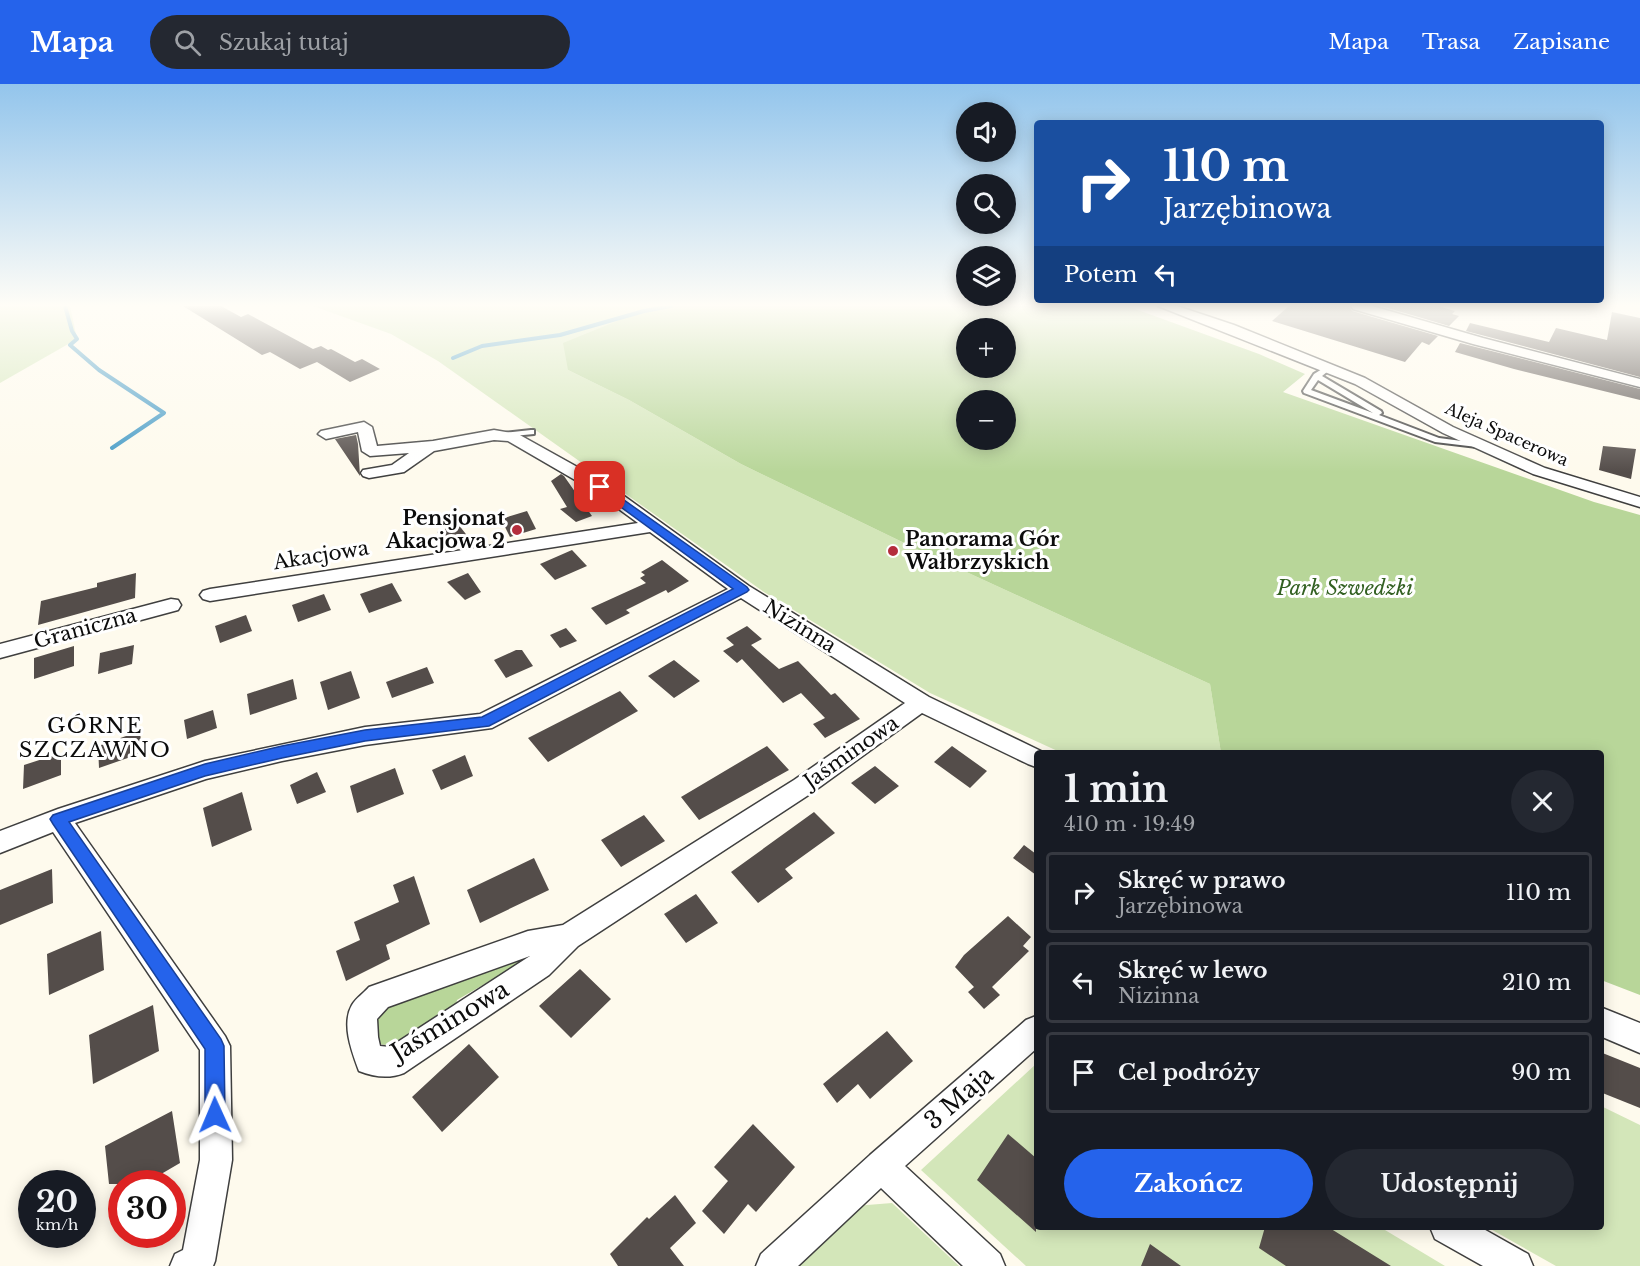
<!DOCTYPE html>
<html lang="pl">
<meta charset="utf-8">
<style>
:root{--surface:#171b24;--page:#242831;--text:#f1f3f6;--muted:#9ea1a6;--line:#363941;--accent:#2563eb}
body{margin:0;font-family:"Libre Baskerville",serif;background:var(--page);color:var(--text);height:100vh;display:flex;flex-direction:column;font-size:22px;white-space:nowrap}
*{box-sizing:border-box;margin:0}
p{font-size:20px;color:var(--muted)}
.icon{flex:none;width:33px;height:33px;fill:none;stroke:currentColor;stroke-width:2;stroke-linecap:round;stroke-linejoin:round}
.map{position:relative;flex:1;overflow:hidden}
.drawer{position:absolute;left:1034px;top:666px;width:570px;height:480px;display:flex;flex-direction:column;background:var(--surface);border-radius:6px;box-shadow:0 3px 15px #0003}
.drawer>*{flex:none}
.guide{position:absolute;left:1034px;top:36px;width:570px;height:183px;border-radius:6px;box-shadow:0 3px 15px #0003;background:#1a4fa0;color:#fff;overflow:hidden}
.buttons{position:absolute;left:956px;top:18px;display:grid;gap:12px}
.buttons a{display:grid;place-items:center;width:60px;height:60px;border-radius:50%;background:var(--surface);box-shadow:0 3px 15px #0003;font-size:30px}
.speed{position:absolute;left:18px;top:1086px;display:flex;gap:12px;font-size:30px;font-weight:700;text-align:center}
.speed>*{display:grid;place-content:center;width:78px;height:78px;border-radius:50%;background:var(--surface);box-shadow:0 3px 15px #0003;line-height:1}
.speed small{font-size:15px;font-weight:400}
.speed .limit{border:9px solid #d22;background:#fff;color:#111}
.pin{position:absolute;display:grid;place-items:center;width:51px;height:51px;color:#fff;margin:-26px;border-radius:12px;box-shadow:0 3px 9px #0006}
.me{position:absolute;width:66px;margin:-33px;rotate:359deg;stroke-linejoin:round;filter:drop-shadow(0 0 4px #0008)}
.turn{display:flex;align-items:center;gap:21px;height:126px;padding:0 30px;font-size:27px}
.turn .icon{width:78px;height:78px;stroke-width:2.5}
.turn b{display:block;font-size:42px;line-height:51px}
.then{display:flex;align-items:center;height:57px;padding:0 30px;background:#0003;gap:12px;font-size:22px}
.round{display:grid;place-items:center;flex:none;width:63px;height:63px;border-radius:32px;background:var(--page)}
.head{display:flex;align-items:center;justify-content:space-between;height:102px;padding:0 30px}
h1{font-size:36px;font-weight:700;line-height:45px}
.button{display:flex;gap:12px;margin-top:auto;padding:12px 30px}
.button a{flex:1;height:69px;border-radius:36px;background:var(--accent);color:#fff;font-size:24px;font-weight:700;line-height:69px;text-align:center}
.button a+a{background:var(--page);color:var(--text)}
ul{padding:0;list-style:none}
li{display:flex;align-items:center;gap:18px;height:81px;margin:0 12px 9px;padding:0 18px;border:3px solid var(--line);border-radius:6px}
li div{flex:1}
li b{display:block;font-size:22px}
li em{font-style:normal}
header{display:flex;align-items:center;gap:36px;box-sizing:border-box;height:84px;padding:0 30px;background:var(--accent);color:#fff}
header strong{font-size:28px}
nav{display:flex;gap:33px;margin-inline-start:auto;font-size:21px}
.search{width:420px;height:54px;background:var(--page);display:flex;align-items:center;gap:15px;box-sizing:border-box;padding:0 21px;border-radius:33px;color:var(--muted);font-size:22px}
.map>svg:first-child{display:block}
.green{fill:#d3e6b9}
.forest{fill:#b8d699;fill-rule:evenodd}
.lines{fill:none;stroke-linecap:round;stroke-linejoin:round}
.stream{stroke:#4098c5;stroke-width:4}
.building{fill:#544d4a}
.service-casing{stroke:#3f3f3f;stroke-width:4}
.minor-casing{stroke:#3f3f3f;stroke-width:3}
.service{fill:#fff;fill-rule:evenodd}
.minor{fill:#fff;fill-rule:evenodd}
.route{fill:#2563eb;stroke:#184099;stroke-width:1.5}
.poi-dot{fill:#b42d3c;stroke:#fff;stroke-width:2}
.labels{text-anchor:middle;stroke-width:6;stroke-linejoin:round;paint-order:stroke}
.far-street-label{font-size:16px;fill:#0c0c0c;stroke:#fff}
.poi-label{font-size:20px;font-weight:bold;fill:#0c0c0c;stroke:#fff;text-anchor:end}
.street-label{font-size:20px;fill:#0c0c0c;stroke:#fff}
.park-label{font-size:20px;font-style:italic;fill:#326021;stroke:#fff}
.neighbourhood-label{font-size:21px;letter-spacing:1.5px;fill:#0c0c0c;stroke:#fff}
.near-street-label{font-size:24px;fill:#0c0c0c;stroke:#fff}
</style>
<header>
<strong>Mapa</strong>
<div class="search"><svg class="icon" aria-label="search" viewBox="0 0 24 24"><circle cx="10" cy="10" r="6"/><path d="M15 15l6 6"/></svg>Szukaj tutaj</div>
<nav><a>Mapa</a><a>Trasa</a><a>Zapisane</a></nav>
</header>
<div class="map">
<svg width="1640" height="1182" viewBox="0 0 1640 1182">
<rect width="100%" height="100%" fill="#fefaed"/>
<path class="green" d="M0 222H70L77 255 0 299Z
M313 222H654L644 225 568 286 629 316 741 380 925 469 1210 600 1221 669H1062L930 609 764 508 438 277 391 250Z
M1036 980V1143H1380L1445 1182H1026L921 1086Z
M1601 1022 1640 1041V1182H1556L1487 1143H1600Z
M892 1119 959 1182H794L855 1122Z"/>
<path class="forest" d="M654 222H1127L1259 270 1305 290 1283 308 1594 418 1640 431V911L1601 896 1600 669H1221L1210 600 925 469 741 380 629 316 568 286 563 259ZM966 244H1005V284H966ZM966 316H1005V356H966Z
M529 870 531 873 457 916 455 928 393 962 379 960 371 938 391 919Z"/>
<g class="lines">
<path class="stream" d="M65 222 72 247 77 255 70 261 99 286 164 329 112 364
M453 274 482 262 560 251 644 227 671 222"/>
</g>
<path class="building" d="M183 222H221L241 233 248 230 313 265 321 262 328 266 331 265 355 278 362 275 380 285 350 298 317 278 300 285 270 268 262 271Z
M1289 222H1349L1352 227 1438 252 1429 261 1422 258 1405 278 1272 237Z
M1381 222H1438L1455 227 1452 230 1459 232 1449 242Z
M1612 228 1640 234V293L1466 247 1470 239 1549 258 1556 244 1607 256Z
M1460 259 1640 305V316L1514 285 1455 268Z
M356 351 358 360 360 392 335 355Z
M1603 362 1636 365 1631 395 1599 386Z
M561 390 564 392 592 432 576 438 560 425 567 423 551 397Z
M527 427 536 445 510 453 501 435Z
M458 440 469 454 447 463 437 448Z
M572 466 587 482 555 496 540 480Z
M662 476 689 497 668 509 666 506 626 526 630 529 606 541 591 524 646 499 640 494 645 491 641 488Z
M136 489 135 514 38 541 41 517 97 503V499Z
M468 489 481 508 465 516 447 498Z
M392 499 402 517 369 529 360 510Z
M324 510 331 526 298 538 292 521Z
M246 531 252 547 220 559 215 542Z
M747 542 762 555 751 561 779 585 798 577 831 611 835 609 860 635 825 654 813 640 825 634 801 609 783 619 742 575 737 579 723 567 734 561 726 554Z
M566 544 577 557 560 564 550 551Z
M134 561 132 580 98 590 100 569Z
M74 562V582L34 595V574Z
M516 566H522L533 582 506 594 494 576Z
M674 576 700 597 674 614 648 592Z
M427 583 434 599 392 614 386 598Z
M351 587 360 614 328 626 320 598Z
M293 595 297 615 250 631 247 610Z
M620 607 638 627 548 678 528 654Z
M213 626 217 644 187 655 184 636Z
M140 647 142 669 99 684 98 662Z
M767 662 789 686 699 736 681 713Z
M952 662 987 687 970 704 934 678Z
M61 669V691L23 705 24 681Z
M465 671 473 692 441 706 432 686Z
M875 682 899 702 875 720 851 699Z
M395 684 404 710 357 729 350 702Z
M317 688 326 708 297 720 290 701Z
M242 708 252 746 212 763 203 724Z
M814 728 835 749 785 785 793 794 758 819 731 788Z
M644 731 665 757 621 783 601 756Z
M1024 761 1036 770V791L1013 774Z
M534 774 549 806 480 839 467 806Z
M52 785 53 819 0 841V806Z
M414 792 430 840 386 861 390 875 346 897 336 867 360 856 354 838 399 818 393 801Z
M696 810 718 839 686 859 664 830Z
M1008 832 1031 853 1023 862 1029 867 992 903 1000 911 984 925 968 908 974 903 955 883 964 871Z
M101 847 104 886 49 911 47 870Z
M580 885 611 915 571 954 539 922Z
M153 921 159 967 93 1000 89 951Z
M887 947 913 977 870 1015 858 1000 837 1019 823 1000Z
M469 960 499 993 442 1048 412 1013Z
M1600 968 1640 984V1024L1600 1008Z
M172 1027 180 1079 144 1100H109L105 1062Z
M753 1040 795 1083 756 1128 748 1120 724 1150 702 1127 728 1097 714 1083Z
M1008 1050 1036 1074V1148L977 1096Z
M675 1111 696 1139 670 1164 684 1182H618L610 1170 647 1133 649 1135Z
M1265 1143H1328L1391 1182H1286L1259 1164Z
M1150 1160 1181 1182H1141Z"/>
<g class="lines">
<g class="service-casing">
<path id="service" d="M1327 282 1333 283 1322 292 1381 327 1382 329 1379 331 1439 354 1477 359 1481 361 1477 363 1435 358 1304 309 1303 307 1314 290ZM1318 296 1373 329 1311 306Z
M531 346H534V350L504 353 500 351 504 349Z"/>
</g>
<g class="minor-casing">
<path id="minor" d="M1158 222H1177L1234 241 1365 294 1453 343 1545 384 1640 413V423L1533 390 1443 349 1355 300Z
M1351 222H1372L1483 254 1640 295V303L1473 260 1353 225Z
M364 338 372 343 377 362 433 357 494 346 518 350 606 399 749 502 929 613 1045 669H1036V683L1028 680 922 629 810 710 578 862 549 891 404 989C389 995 374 993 359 987 352 968 341 940 352 921 356 914 364 909 369 903L528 847 563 841 794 696 905 619 741 514 492 644 365 661 282 677 206 695 75 739 225 952 230 962 232 1076 215 1177 213 1182H170L175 1170 183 1166 200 1076V966L53 748 0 769V747L58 725 205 677 365 643 480 630 728 505 650 448 210 517 203 515 200 511 203 507 210 505 638 439 594 407 508 357 494 356 434 367 404 388 369 394 363 392 361 389 363 386 392 381 409 369 370 372 362 367 358 348 326 355 318 350 321 347ZM530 872 390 963 380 962 378 953 377 935 388 923Z
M171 515 178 516 181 521 178 526 0 574V560Z
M1600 923 1640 939V969L1600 952Z
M1036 932V965L905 1082 1000 1170 1005 1182H963L881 1104 798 1182H756L761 1170 870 1071 1026 936Z
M1430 1143H1480L1528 1170 1533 1182H1483L1435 1155Z"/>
</g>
<use href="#service" class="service"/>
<use href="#minor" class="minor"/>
</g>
<linearGradient id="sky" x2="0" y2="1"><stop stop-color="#93c5ec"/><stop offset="0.57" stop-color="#fffdf7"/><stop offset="1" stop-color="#fffdf7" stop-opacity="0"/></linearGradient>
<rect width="1640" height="388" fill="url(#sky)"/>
<path class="route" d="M600 399 747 503 749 506 747 508 489 642 365 657 282 674 205 692 69 738 221 955 224 962 225 1031 223 1038 215 1041 208 1038 205 1031V965L53 740 50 735 53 731 205 680 282 662 365 646 482 633 733 505 596 405V400Z"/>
<g class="poi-dot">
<circle cx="517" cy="446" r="6"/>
<circle cx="893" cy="467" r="6"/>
</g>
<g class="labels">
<g class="far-street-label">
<text transform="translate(1507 350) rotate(24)" y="6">Aleja Spacerowa</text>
</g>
<g class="poi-label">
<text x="505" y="441">Pensjonat<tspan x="505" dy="23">Akacjowa 2</tspan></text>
<text x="905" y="462" text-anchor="start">Panorama Gór<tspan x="905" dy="23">Wałbrzyskich</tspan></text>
</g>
<g class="street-label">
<text transform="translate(321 471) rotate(-9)" y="7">Akacjowa</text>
<text transform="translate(800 542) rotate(32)" y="7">Nizinna</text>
<text transform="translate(85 544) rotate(-15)" y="7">Graniczna</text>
<text transform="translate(851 668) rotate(-35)" y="7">Jaśminowa</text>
</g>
<g class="park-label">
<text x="1345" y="511">Park Szwedzki</text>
</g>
<g class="neighbourhood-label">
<text x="95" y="649">GÓRNE<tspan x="95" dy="24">SZCZAWNO</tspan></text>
</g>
<g class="near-street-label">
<text transform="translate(450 937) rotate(-31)" y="8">Jaśminowa</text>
<text transform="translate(959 1014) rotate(-41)" y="8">3 Maja</text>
</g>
</g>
</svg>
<div class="buttons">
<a><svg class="icon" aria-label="sound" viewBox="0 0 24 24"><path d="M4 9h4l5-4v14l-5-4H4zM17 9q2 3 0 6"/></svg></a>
<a><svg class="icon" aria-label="search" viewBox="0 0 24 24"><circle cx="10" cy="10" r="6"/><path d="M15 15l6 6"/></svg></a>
<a><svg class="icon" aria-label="layers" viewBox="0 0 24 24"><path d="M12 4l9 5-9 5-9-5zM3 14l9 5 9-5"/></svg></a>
<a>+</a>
<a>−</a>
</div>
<div class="speed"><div>20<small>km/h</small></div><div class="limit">30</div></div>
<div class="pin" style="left:600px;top:403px;background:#d93025"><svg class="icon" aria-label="arrive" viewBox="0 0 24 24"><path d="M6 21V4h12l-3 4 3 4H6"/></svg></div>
<svg class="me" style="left:215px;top:1031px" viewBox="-20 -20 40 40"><path d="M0-17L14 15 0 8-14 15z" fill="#2563eb" stroke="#fff" stroke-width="4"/></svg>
<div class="guide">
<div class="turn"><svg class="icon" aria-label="right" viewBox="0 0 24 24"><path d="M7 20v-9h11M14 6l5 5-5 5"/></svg><div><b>110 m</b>Jarzębinowa</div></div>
<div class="then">Potem<svg class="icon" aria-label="left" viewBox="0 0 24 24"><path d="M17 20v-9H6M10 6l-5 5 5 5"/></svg></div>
</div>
<section class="drawer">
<div class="head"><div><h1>1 min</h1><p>410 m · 19:49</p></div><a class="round"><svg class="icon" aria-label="close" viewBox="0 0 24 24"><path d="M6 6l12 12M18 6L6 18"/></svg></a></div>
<ul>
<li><svg class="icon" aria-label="right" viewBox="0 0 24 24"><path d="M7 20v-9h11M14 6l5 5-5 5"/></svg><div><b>Skręć w prawo</b><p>Jarzębinowa</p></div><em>110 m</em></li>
<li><svg class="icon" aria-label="left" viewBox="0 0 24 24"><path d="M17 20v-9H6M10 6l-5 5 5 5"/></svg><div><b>Skręć w lewo</b><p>Nizinna</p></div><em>210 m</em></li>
<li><svg class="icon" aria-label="arrive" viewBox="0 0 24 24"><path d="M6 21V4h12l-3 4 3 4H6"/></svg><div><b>Cel podróży</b></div><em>90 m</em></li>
</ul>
<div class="button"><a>Zakończ</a><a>Udostępnij</a></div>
</section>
</div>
